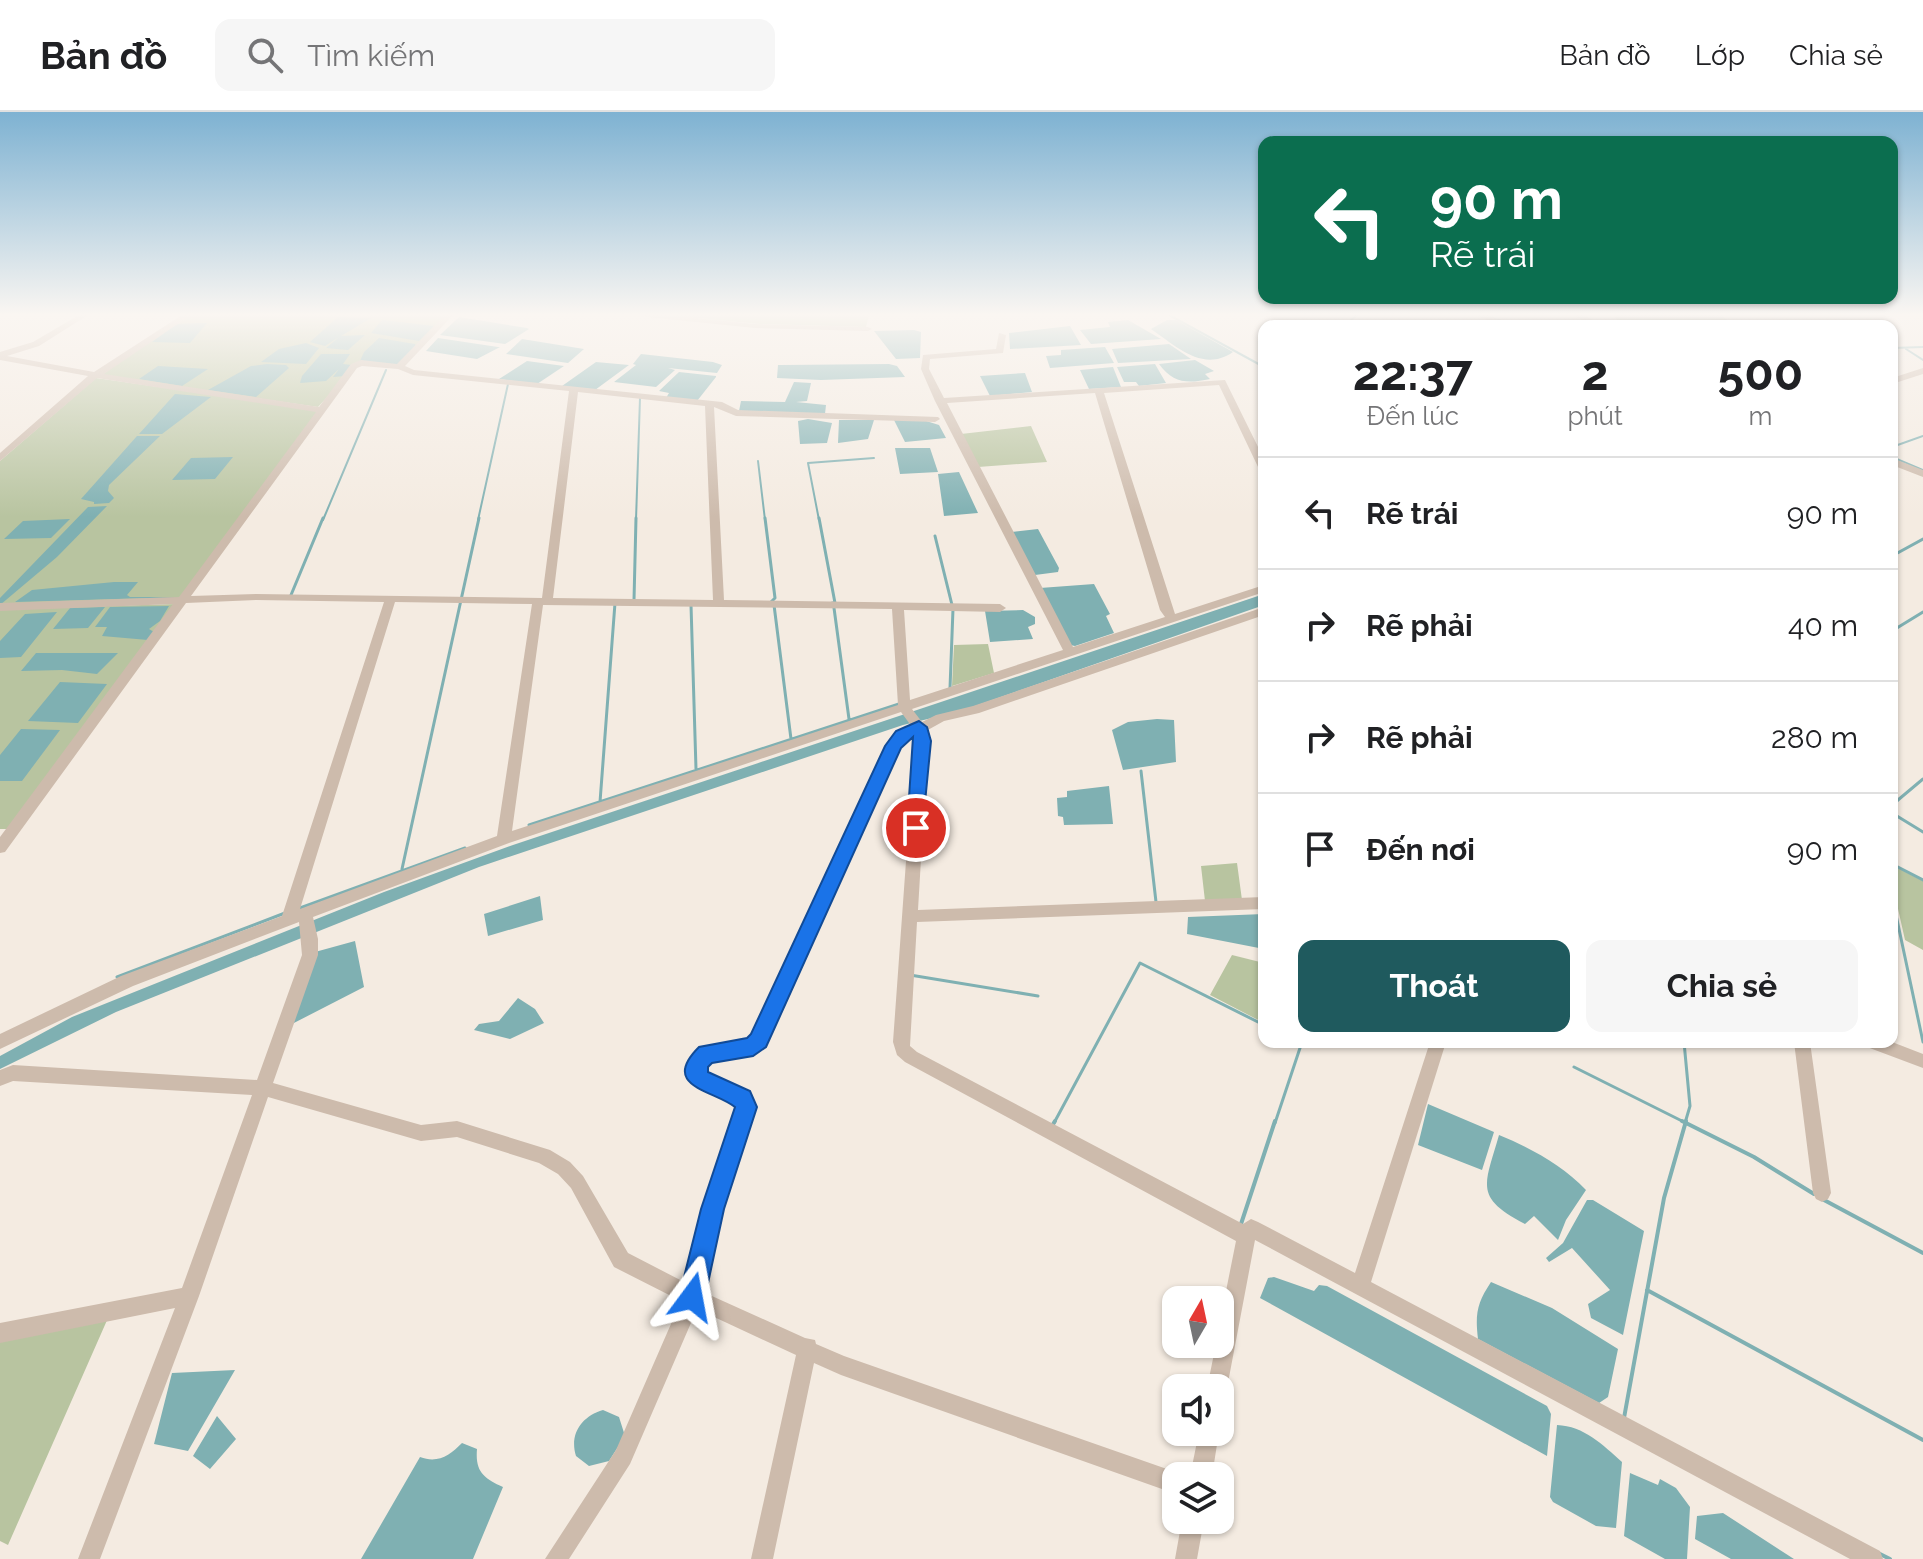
<!DOCTYPE html>
<html lang="vi">
<meta charset="utf-8">
<style>
:root{--surface:#fff;--page:#f6f6f6;--text:#202124;--muted:#757577;--line:#e0e0e0;--accent:#1f5a5e}
body{margin:0;font-family:Raleway,sans-serif;background:var(--page);color:var(--text);height:100vh;display:flex;flex-direction:column;font-size:30px;white-space:nowrap}
*{box-sizing:border-box;margin:0}
p{font-size:26px;color:var(--muted)}
.icon{flex:none;width:44px;height:44px;fill:none;stroke:currentColor;stroke-width:2;stroke-linecap:round;stroke-linejoin:round}
.map{position:relative;flex:1;overflow:hidden}
.details{position:absolute;left:1258px;top:208px;width:640px;height:728px;display:flex;flex-direction:column;background:var(--surface);border-radius:16px;box-shadow:0 2px 6px #0004}
.details>*{flex:none}
.hud{position:absolute;left:1258px;top:24px;width:640px;height:168px;border-radius:16px;box-shadow:0 2px 6px #0004;background:#0b6e4f;color:#fff;overflow:hidden}
.needle{width:52px;rotate:9deg}
.fabs{position:absolute;left:1162px;top:1174px;display:grid;gap:16px}
.fabs a{display:grid;place-items:center;width:72px;height:72px;border-radius:16px;background:var(--surface);box-shadow:0 2px 6px #0004;font-size:40px}
.pin{position:absolute;display:grid;place-items:center;width:68px;height:68px;color:#fff;margin:-34px;border:4px solid #fff;border-radius:50%;box-shadow:0 2px 8px #0007}
.me{position:absolute;width:88px;margin:-44px;rotate:13deg;stroke-linejoin:round;filter:drop-shadow(0 0 6px #0008)}
.turn{display:flex;align-items:center;gap:28px;height:168px;padding:0 40px;font-size:36px}
.turn .icon{width:104px;height:104px;stroke-width:2.5}
.turn b{display:block;font-size:56px;line-height:68px}
.eta{display:flex;justify-content:space-evenly;align-items:center;height:136px;text-align:center}
.eta b{font-size:48px;font-weight:700;line-height:56px}
.cta{display:flex;gap:16px;margin-top:auto;padding:16px 40px}
.cta a{flex:1;height:92px;border-radius:16px;background:var(--accent);color:#fff;font-size:32px;font-weight:700;line-height:92px;text-align:center}
.cta a+a{background:var(--page);color:var(--text)}
ul{padding:0;list-style:none}
li{display:flex;align-items:center;gap:24px;height:112px;padding:0 40px;border-top:2px solid var(--line)}
li div{flex:1}
li b{display:block;font-size:30px}
li em{font-style:normal}
header{display:flex;align-items:center;gap:48px;box-sizing:border-box;height:112px;padding:0 40px;background:var(--surface);border-bottom:2px solid var(--line)}
header strong{font-size:38px}
nav{display:flex;gap:44px;margin-inline-start:auto;font-size:28px}
.search{width:560px;height:72px;background:var(--page);display:flex;align-items:center;gap:20px;box-sizing:border-box;padding:0 28px;border-radius:16px;color:var(--muted);font-size:30px}
.map>svg:first-child{display:block}
.green{fill:#b8c4a0}
.water{fill:#7fb0b2}
.lines{fill:none;stroke-linecap:round;stroke-linejoin:round}
.stream-far2{stroke:#7fb0b2;stroke-width:2}
.stream-far1{stroke:#7fb0b2;stroke-width:3}
.stream{stroke:#7fb0b2;stroke-width:4}
.street{fill:#cdbbac;fill-rule:evenodd}
.route{fill:#1a73e8;stroke:#114b97;stroke-width:2}
</style>
<header>
<strong>Bản đồ</strong>
<div class="search"><svg class="icon" aria-label="search" viewBox="0 0 24 24"><circle cx="10" cy="10" r="6"/><path d="M15 15l6 6"/></svg>Tìm kiếm</div>
<nav><a>Bản đồ</a><a>Lớp</a><a>Chia sẻ</a></nav>
</header>
<div class="map">
<svg width="1923" height="1447" viewBox="0 0 1923 1447">
<rect width="100%" height="100%" fill="#f4ebe1"/>
<path class="green" d="M189 203H447L407 245 360 250 318 295 98 263Z
M667 203H869L866 215 760 212Z
M1617 203H1722L1727 208 1751 214H1626L1615 206Z
M96 266 319 298 180 488 0 494V349Z
M1031 314 1047 350 978 355 961 322Z
M177 492 9 717H0V497Z
M988 532 994 561 952 574 954 533Z
M1237 751 1242 788 1205 789 1201 754Z
M1892 753 1923 769V838L1905 828 1892 770Z
M1232 843 1264 851V911L1210 883Z
M108 1206 8 1433 0 1429V1226Z"/>
<path class="water" d="M338 205 371 206 341 224 365 223 348 238 326 236 339 225 325 234 310 230Z
M459 205 527 216 529 217 505 232 440 223Z
M382 208 434 214 419 229 371 221Z
M1128 208 1161 227 1091 232 1080 218 1110 215 1108 210Z
M1167 208H1176L1233 240C1203 261 1176 234 1151 217Z
M207 211 190 231 152 230 176 212Z
M1070 214 1081 233 1010 237 1009 221Z
M914 218 921 220 920 246 896 247 874 219Z
M379 226 415 232 416 234 399 253 360 249 364 240Z
M438 226 498 235H500L477 247 426 239Z
M522 227 584 237 568 251 506 242Z
M306 231 319 236 306 252 261 250 279 237Z
M1169 232 1191 247 1118 251 1112 237Z
M1105 235 1114 251 1050 256 1046 244 1061 243V238Z
M321 242H350L343 252 352 253 345 264 333 265 339 257 326 269 300 271 302 264Z
M641 242 713 250 722 253 717 261 668 256 675 258 656 275 614 270 636 253 633 252Z
M1195 248 1214 259 1205 262 1210 267C1187 272 1173 271 1159 252Z
M527 249 564 254 537 272 499 267Z
M596 250 629 253 595 278 562 274Z
M267 252 286 253 289 256 256 285 208 278 251 254Z
M889 252 897 254 905 265 821 268 777 266 778 253H782Z
M1155 252 1166 271 1139 274 1136 270H1124L1117 255Z
M158 254 208 257 182 274 139 267Z
M1113 255 1121 275 1089 277 1080 258Z
M679 260 716 264V265L697 289 666 286 669 281 659 279Z
M1025 261 1032 280 990 284 980 264Z
M794 270 811 271 807 289 796 290 826 293 825 302 739 299 741 289 785 290Z
M175 282 211 285 162 322H139Z
M808 307 832 311 827 331 800 332 798 309Z
M839 308H874L868 327 838 331Z
M894 308H923L939 313 946 326 905 330Z
M137 324H160L109 373 108 379 114 386 109 391 94 392V390L81 387Z
M895 336H930L938 360 900 362Z
M233 345 215 367 172 368 191 346Z
M959 360 978 401 944 404 938 362Z
M107 394 57 445 0 493V486L88 395Z
M70 407 51 426 4 427 23 409Z
M1038 417 1059 456 1058 460 1035 463 1012 420Z
M114 470H138L127 483 130 485H182L15 490 32 478Z
M1094 472 1110 502 1106 504 1114 521 1075 534 1070 533 1040 476Z
M1264 482V493L961 599 903 613 479 755 116 900 0 957V944L72 905 384 780 513 733Z
M169 494 160 509 149 517 154 520 148 528 102 524 107 515H95L110 495Z
M105 495 88 516 53 517 70 496Z
M1023 498 1035 505V512L1028 515 1033 527 990 530 985 499Z
M57 500 21 545 0 546V529L25 502Z
M36 541H118L97 562 62 558 21 559Z
M60 570 107 572 78 611 28 609Z
M1157 607 1174 608 1176 650 1123 658 1112 618 1128 610Z
M21 617 60 618 22 669H0V643Z
M1109 674 1113 712 1064 713 1063 705 1058 704 1057 686 1067 685V679Z
M540 784 543 808 488 824 484 802Z
M1264 802V837L1187 822 1188 805Z
M355 829 364 875 290 913 315 840Z
M518 886 535 897 544 911 510 927 474 918 479 912 499 909Z
M1428 992 1494 1020 1482 1058 1418 1033Z
M1499 1023C1531 1036 1562 1053 1586 1078L1566 1108 1558 1128 1534 1104 1525 1112C1473 1085 1485 1073 1499 1023Z
M1587 1088H1593L1644 1119 1623 1223 1591 1206 1588 1192 1610 1178 1572 1136 1549 1150 1546 1146 1563 1131Z
M1274 1165 1314 1179 1319 1173 1327 1174 1547 1294 1551 1302 1547 1344 1260 1186 1268 1166Z
M1491 1170 1552 1196 1618 1237 1608 1285 1599 1291 1478 1227C1475 1202 1477 1191 1491 1170Z
M235 1258 188 1339 154 1332 172 1261Z
M603 1298 619 1305 625 1324 609 1349 589 1354 576 1344C569 1322 582 1304 603 1298Z
M217 1304 236 1327 210 1357 193 1344Z
M1557 1313C1584 1314 1603 1333 1622 1350L1616 1416 1596 1414 1553 1390 1550 1385Z
M462 1331 477 1337C475 1360 484 1366 503 1375L473 1447H361L420 1345C438 1352 450 1343 462 1331Z
M1630 1361 1658 1373 1660 1367 1676 1376 1690 1395 1687 1447H1665L1624 1424Z
M1723 1401 1794 1447H1731L1695 1427 1697 1404Z"/>
<g class="lines">
<path class="stream-far2" d="M1169 203 1264 255
M1484 203 1516 214
M1344 214 1357 203
M1487 214 1497 211
M1892 236 1923 235
M1906 237 1923 248
M1892 335 1923 324
M1892 345 1923 358
M758 349 765 408
M323 408 386 258
M478 408 508 272
M636 408 640 286
M819 408 808 351 874 346"/>
<path class="stream-far1" d="M765 406 775 486 771 490
M819 406 835 491H832
M935 424 953 497 950 576
M1892 444 1923 427
M291 483 323 406
M634 488 636 406
M691 493 696 657
M774 493 791 627
M834 496 849 607
M1892 519 1923 500
M1141 659 1156 790
M600 690 615 491
M1892 693 1923 667
M1892 701 1923 720
M529 713 902 591
M1892 752 1923 768
M402 757 479 406
M1892 784 1923 930
M300 796 465 736
M910 863 1038 884
M117 865 285 801
M1684 930 1690 994 1685 1011
M1574 955 1686 1011
M1054 1011 1140 851 1264 913
M1275 1011 1302 930"/>
<path class="stream" d="M1682 1009 1754 1045 1814 1082
M1052 1014 1055 1009
M1824 1088 1923 1141
M1241 1112 1275 1009
M1647 1178 1923 1328
M1624 1306 1664 1086 1686 1009
M1878 1441 1890 1447"/>
<path class="street" d="M79 203H88L39 234 7 244 94 260 182 203H191L104 262 319 295 351 252 361 248 397 252 445 203H453L405 254 414 258 722 290 738 298 938 305 940 307 935 310 736 304 714 295 724 488 1000 492 1006 496 1000 500 904 498 910 588 1063 538 935 289 921 257 923 243 996 237 999 221 1006 223 1003 241 930 247 929 257 944 286 1225 268 1264 347V360L1259 357 1219 273 1104 281 1175 502 1264 473V480L912 597 922 610 936 603 973 594 1264 495V503L979 601 944 609 926 619 928 629 918 798 1264 785V797L917 810 910 934 917 940 1243 1112 1251 1107 1258 1110 1355 1161 1430 930H1446L1371 1170 1880 1439 1883 1447H1850L1255 1128 1227 1276 1224 1283 1220 1285V1276H1207L1216 1232H1220V1209L1236 1129 905 950 897 943 893 930 915 624 904 630 764 934C746 947 719 941 706 955V962L747 981 755 995 721 1097 703 1180 805 1226 815 1228 816 1232 844 1244 1184 1363 1176 1364V1382L841 1263 814 1251 773 1447H751L796 1243 697 1197 630 1352 569 1447H545L616 1338 681 1189 614 1155 571 1076 558 1062 539 1051 457 1025 421 1029 268 985 199 1184 100 1447H78L175 1196 0 1231V1211L182 1176 252 983 13 969 0 974V958L13 953 257 968 302 843 299 810 133 874 0 937V922L121 864 282 804 384 490 256 488 186 491 5 740 0 741V725L173 492 0 499V491L179 485 316 300 97 266 0 349V341L88 264 0 248V240L33 230ZM362 254 398 257 413 263 569 279 542 486 256 482 191 484 357 256ZM578 280 705 294 713 488 553 486ZM1095 281 1160 498 1165 505 1073 535 947 291ZM395 490 532 492 497 724 300 797ZM543 493 892 497 898 593 512 719ZM901 600 912 615 893 627 752 924C727 942 696 920 688 963L694 972 735 991 737 996 703 1097 686 1171 628 1141 583 1064 570 1050 550 1038 457 1009 421 1013 273 971 318 843V827L313 805 509 731Z
M643 203H667L755 212 868 215 872 217 868 219 755 216 647 205Z
M1474 203H1485L1516 214H1504Z
M1573 203H1583L1604 214H1593Z
M1923 256V262L1892 272V266Z
M1892 346 1923 358V365L1892 353Z
M1794 930H1810L1831 1081 1828 1087 1822 1090 1816 1087 1813 1081Z
M1865 930H1892L1923 942V956L1867 935Z
M1199 1320H1219L1212 1364H1190Z
M1182 1408H1204L1197 1447H1175Z"/>
</g>
<linearGradient id="sky" x2="0" y2="1"><stop stop-color="#7eb2d2"/><stop offset="0.5" stop-color="#faf6f2"/><stop offset="1" stop-color="#faf6f2" stop-opacity="0"/></linearGradient>
<rect width="1923" height="405" fill="url(#sky)"/>
<path class="route" d="M919 609 927 615 931 629 922 721H909L907 716 913 625 901 636 766 935 753 944 712 951 708 955V960L750 979 757 995 724 1097 705 1185 701 1194 692 1197 683 1194 679 1185 701 1097 735 995C714 978 659 975 699 935L747 926 751 922 885 634 896 619Z"/>
</svg>
<div class="fabs">
<a><svg class="needle" viewBox="-14 -14 28 28"><path d="M0-13l5 13h-10z" fill="#e53935"/><path d="M0 13l5-13h-10z" fill="#757577"/></svg></a>
<a><svg class="icon" aria-label="sound" viewBox="0 0 24 24"><path d="M4 9h4l5-4v14l-5-4H4zM17 9q2 3 0 6"/></svg></a>
<a><svg class="icon" aria-label="layers" viewBox="0 0 24 24"><path d="M12 4l9 5-9 5-9-5zM3 14l9 5 9-5"/></svg></a>
</div>
<div class="pin" style="left:916px;top:716px;background:#d93025"><svg class="icon" aria-label="arrive" viewBox="0 0 24 24"><path d="M6 21V4h12l-3 4 3 4H6"/></svg></div>
<svg class="me" style="left:692px;top:1185px" viewBox="-20 -20 40 40"><path d="M0-17L14 15 0 8-14 15z" fill="#1a73e8" stroke="#fff" stroke-width="4"/></svg>
<div class="hud">
<div class="turn"><svg class="icon" aria-label="left" viewBox="0 0 24 24"><path d="M17 20v-9H6M10 6l-5 5 5 5"/></svg><div><b>90 m</b>Rẽ trái</div></div>
</div>
<section class="details">
<div class="eta">
<div><b>22:37</b><p>Đến lúc</p></div>
<div><b>2</b><p>phút</p></div>
<div><b>500</b><p>m</p></div>
</div>
<ul>
<li><svg class="icon" aria-label="left" viewBox="0 0 24 24"><path d="M17 20v-9H6M10 6l-5 5 5 5"/></svg><div><b>Rẽ trái</b></div><em>90 m</em></li>
<li><svg class="icon" aria-label="right" viewBox="0 0 24 24"><path d="M7 20v-9h11M14 6l5 5-5 5"/></svg><div><b>Rẽ phải</b></div><em>40 m</em></li>
<li><svg class="icon" aria-label="right" viewBox="0 0 24 24"><path d="M7 20v-9h11M14 6l5 5-5 5"/></svg><div><b>Rẽ phải</b></div><em>280 m</em></li>
<li><svg class="icon" aria-label="arrive" viewBox="0 0 24 24"><path d="M6 21V4h12l-3 4 3 4H6"/></svg><div><b>Đến nơi</b></div><em>90 m</em></li>
</ul>
<div class="cta"><a>Thoát</a><a>Chia sẻ</a></div>
</section>
</div>
